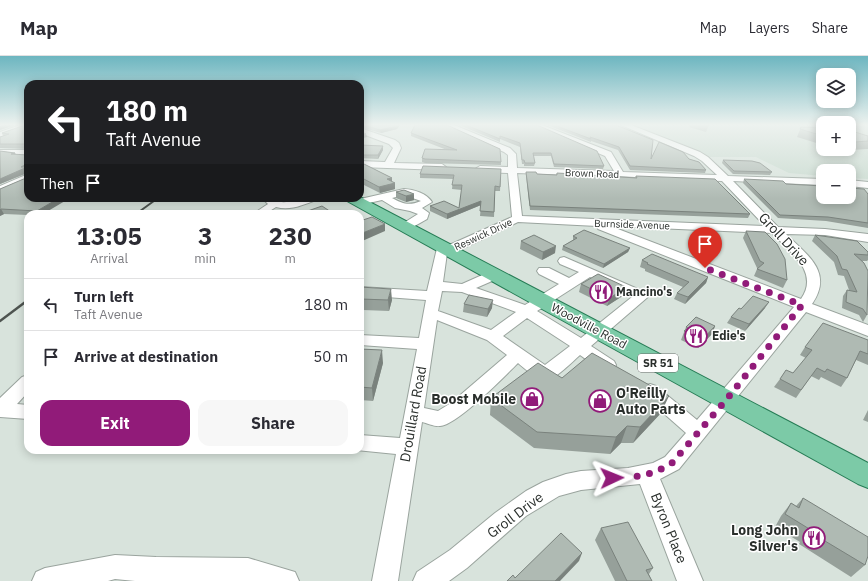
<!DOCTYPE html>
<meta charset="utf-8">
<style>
:root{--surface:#fff;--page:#f7f7f7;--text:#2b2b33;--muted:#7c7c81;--line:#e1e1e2;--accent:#911b79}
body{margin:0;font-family:"IBM Plex Sans",sans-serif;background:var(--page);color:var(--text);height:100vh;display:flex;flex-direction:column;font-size:15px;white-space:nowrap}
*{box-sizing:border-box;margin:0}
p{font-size:13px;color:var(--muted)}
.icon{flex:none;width:22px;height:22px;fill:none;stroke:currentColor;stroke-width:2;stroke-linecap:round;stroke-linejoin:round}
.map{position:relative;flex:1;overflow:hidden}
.drawer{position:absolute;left:24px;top:154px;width:340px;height:244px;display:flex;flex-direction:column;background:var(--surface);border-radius:12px;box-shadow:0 2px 10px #0003}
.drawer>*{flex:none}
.top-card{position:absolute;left:24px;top:24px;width:340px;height:122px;border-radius:12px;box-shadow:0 2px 10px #0003;background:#202124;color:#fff;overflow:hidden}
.controls{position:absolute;left:816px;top:12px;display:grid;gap:8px}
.controls a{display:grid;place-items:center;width:40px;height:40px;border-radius:8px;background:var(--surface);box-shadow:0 2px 10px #0003;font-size:20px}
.pin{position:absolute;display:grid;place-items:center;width:34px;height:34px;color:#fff;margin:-41px -17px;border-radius:50% 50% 50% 0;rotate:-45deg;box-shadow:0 0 4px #0007}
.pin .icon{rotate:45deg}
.me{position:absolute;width:44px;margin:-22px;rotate:88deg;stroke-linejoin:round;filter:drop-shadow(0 0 3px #0008)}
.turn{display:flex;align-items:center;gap:14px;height:84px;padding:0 16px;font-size:18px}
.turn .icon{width:52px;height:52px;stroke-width:2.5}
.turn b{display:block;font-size:28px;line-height:34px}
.then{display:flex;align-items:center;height:38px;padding:0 16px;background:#0003;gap:8px;font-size:15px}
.eta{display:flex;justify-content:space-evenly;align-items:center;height:68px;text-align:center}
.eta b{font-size:24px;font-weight:700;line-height:28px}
.button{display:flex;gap:8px;margin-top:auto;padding:8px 16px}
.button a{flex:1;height:46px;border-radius:12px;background:var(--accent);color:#fff;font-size:16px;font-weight:700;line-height:46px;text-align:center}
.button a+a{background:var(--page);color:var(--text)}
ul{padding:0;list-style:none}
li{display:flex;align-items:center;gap:12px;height:52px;padding:0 16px;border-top:1px solid var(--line)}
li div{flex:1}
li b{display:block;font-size:15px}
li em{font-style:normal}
header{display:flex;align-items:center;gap:24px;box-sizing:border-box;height:56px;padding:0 20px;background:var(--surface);border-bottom:1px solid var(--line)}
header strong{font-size:19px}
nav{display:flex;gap:22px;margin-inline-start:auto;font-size:14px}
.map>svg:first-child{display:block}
.built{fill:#c8dacf}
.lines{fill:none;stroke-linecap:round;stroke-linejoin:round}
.minor-casing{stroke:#9aa49e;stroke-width:2}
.major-casing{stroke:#267c55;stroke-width:2}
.minor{fill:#fff;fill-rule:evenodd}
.major{fill:#7ccaa7;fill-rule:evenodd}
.rail-far1{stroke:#4e5450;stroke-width:2}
.rail{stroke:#4e5450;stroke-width:2.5}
.wall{fill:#96a09a}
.shaded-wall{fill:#7a827d}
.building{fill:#afbab3;stroke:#7a827d}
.route{stroke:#911b79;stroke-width:7;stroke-dasharray:0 12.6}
.labels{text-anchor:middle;stroke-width:3;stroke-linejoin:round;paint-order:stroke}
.far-street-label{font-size:10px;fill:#292e2b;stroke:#fff}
.shield{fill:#fff;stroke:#696d6b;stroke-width:1}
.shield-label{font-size:11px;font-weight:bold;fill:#292e2b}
.poi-label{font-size:12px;font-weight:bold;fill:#292e2b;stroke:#fff;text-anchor:start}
.street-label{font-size:12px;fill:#292e2b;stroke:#fff}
.near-street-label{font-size:14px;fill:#292e2b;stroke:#fff}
.near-poi-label{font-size:14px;font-weight:bold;fill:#292e2b;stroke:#fff;text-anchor:end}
</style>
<header>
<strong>Map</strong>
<nav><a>Map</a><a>Layers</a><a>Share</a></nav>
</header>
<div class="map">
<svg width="868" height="525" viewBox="0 0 868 525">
<rect width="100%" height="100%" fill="#d8e3dc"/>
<path class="built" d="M627 69H823V93H849V69H868V123L849 122V115H823V120L789 117 756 101H710Z"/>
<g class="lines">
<g class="minor-casing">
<path id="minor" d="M20 69H28V71L0 81V76Z
M444 69H454L510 92 516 98 517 112 614 115 605 100 532 69H542L611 96 623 116 717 119 702 105 694 100 621 69H631L700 96 708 101 728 120 823 123V129L733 125 778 171 825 173 868 178V186L825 179 786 178C807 199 834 216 812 248L868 269V280L806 256 679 413 660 423 703 525H677L640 428 581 434 559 440 526 460 467 512 449 525H413L417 516 450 494 495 457 526 435 543 426 566 418 581 415 628 412 653 407 665 401 686 377 644 340 641 335 644 330 650 328 656 330 697 364 794 251 598 173 597 170 518 166 453 197H447L443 226 462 228 489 216H499L501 219 499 222 476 232 525 249 559 228 539 218 537 215 539 212H549L569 222 579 216 560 208 558 205 560 202 564 201 647 237 649 240 591 290 614 305 616 309 614 313C601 317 590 306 580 299 573 305 554 325 545 324 536 323 525 313 518 307 504 321 457 369 440 370 435 371 427 367 422 366L398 525H372L396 398 356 394H360V379L400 382 417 293 360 289V279L419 282 426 244 360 239V231L427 235 438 188 442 187 447 190 512 161 508 117 480 116 475 113 480 110 508 111V99L504 96ZM517 117 722 125 765 170 522 160ZM610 170 772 177C790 196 820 216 801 243ZM590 221 632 241 581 282 537 255ZM442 235 462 236 516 256 491 274 438 255ZM527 262 570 290 545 309 503 280ZM437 264 487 284 507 299 451 347 438 355 424 352Z
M360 72 395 84 399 87 401 92 394 107 442 108 446 111 442 114 360 111V105L385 106 393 92 389 88 360 77Z
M0 94H28V100L0 98Z
M28 118V125L0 137V130Z
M849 124 868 126V132L849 130Z
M404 133C414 133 427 138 432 146L422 152 429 157 427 163C419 167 410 175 401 172L399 170 418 158 410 155 395 152 382 144 360 149 355 146 356 144ZM404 139 421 145C409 150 403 148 392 142Z
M265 142H274C283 151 293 143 303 142 308 141 313 142 317 142L316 144C303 149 290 155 276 151L265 158H253L268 148 264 144Z
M28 319V336L17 348 28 349V363L0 361V342L22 321Z
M115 499 156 501 248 502 295 516 299 525H135L115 523 108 525H32L36 516 45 512Z"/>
</g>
<g class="major-casing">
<path id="major" d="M360 141 868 407V432L858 428 347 145 346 142Z"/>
</g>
<use href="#minor" class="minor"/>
<use href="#major" class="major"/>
<path class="rail-far1" d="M136 158 158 142"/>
<path class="rail" d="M0 265 28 244"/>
</g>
<path class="wall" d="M25 69 28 93 0 92V81L3 80 2 77Z
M360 69H400L397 73 381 77 360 71Z
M459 69H537L604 110 603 113 554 111 551 100H533L535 107 534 110H524V108H522L520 91 500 83V86Z
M547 69H616L651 103H689L706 114 705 117 630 114 618 94 591 85V86Z
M690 69H709L706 76 689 71Z
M801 71 823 72V89L797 81Z
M849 75 868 80V93L850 94 839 93H849Z
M411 77 501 106V109L425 107 422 106V102L447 94 411 80Z
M360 89 383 94 378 103 360 102Z
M0 95 15 97 17 99H28L43 158H28V159L4 158 0 160V133L26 122 27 117 0 128Z
M723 104 772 116 770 119 733 118 722 107Z
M360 106 392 122V126L395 127V133L380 137 360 127Z
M501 113 500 135H495L494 161 480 160 481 149 447 163 430 155V150L459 152 462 134 452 133 453 123 420 122V118Z
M526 116 537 118 556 119 557 117 635 121 636 120 750 158 748 162 530 154 526 119Z
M744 123 786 128 868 138V172L826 165 778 162 743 127Z
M404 134 414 144 406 146 396 142V136Z
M746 175 787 224 783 232 754 220 757 213V212L743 182Z
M815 179 868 196V204L867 205H862L867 259 863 266 859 259 842 252 843 240 847 234H849L844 220 838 219 834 206 812 185Z
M573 180 630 192 628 196 603 212 562 194 563 190 573 184Z
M521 185 555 197 542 204 520 193Z
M642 204 708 221 706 227 685 248 674 243 677 237 683 231 645 215V213L640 211Z
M581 228 626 231 624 239 607 250 579 236Z
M360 231 392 244 389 255 363 254 360 260Z
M464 248 492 252 487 261 463 256Z
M765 252 745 275 727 267 731 261 741 253Z
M715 270 712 278 698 292 681 284 686 271Z
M868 284V309L856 304 847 322 841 331 821 321 819 324 811 320 796 342 774 331 780 323 793 317 806 302 800 299 805 291Z
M360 293 383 307 373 345 360 344Z
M562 322 661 357 633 387H621L610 398 534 392 490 359 491 342Z
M868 354V366L863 364Z
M803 442 865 509 851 521 799 488 800 486 775 471 781 460 791 447 796 450Z
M601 472 653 512 649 518 652 525H615L595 484Z"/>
<path class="shaded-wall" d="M2 69H15L0 74V70Z
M398 69H400L397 73 381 77 380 74Z
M366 78 367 81 360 83V80Z
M383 90V94L378 103V99Z
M28 107V113L25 112 27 117 0 128V123Z
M392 122V128L395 127V133L380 137 379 131 387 123Z
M414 138V144L406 146V140Z
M59 142H70L43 158H39L37 155Z
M481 145V149L447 163V158Z
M1 153 4 158 0 160V154Z
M385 168V175L360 186V178Z
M556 190 555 197 542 204 543 196Z
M630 192 628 196 603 212 604 208Z
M708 221 706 227 685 248 688 241Z
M626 231 624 239 607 250 610 242Z
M391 233 392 244 389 255 388 244Z
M361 243 363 254 360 260V246Z
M493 244 492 252 487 261 488 253Z
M769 246 765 252 745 275 749 268Z
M715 270 712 278 698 292 702 284Z
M382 294 383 307 373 345 372 332Z
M669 340 661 357 633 387 640 371Z
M627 370 621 387 610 398 616 381Z
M582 497 579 505 560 525H555Z"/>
<path class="building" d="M25 69H28V91L27 92 26 88H0V81L9 78 2 77Z
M364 69H398L397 70 380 74Z
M415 69H447L500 93 501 106 425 103 422 102 425 93 457 94 411 77Z
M466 69H537L597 95 604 110 554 108 551 97H533L535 107H525L524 104H522L520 87 500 80V83Z
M554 69H616L653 84 651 103 659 86 683 96 689 103 699 106 706 114 630 110 619 91 590 81 591 83Z
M801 71 823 72V80L800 73Z
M360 75 366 78 360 80Z
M849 75 855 76 868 80V85L855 86 849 85Z
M360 89 383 90 378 99H360Z
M0 95 15 97 11 98 28 99V107L21 111H28V142H59L37 155 1 153 0 154V133L26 122 27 113 25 112 0 123Z
M723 104 752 105 760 107 772 116 734 115Z
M360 106 392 122 387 123 395 127 379 131 360 121Z
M423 110 501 113 500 131 495 130 494 156 480 155 481 145 447 158 430 150 444 145 459 152 462 129H452L454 119 420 118Z
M526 116H536L537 118 557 119V117L637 122 636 120 715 123 750 158 530 150Z
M744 123 783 125 786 128 823 130V141H849V132L864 133 868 138V167L828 161 780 159Z
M404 134 414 138 406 140 396 136Z
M322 150 334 158H304L302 157Z
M372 161 385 168 360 178V165Z
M584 174 630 192 604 208 563 190 577 182 573 180Z
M746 175 765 176 777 188 785 203 787 224 757 213 764 207 760 205Z
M534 179 556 190 543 196 521 185Z
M815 179 857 185 868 196V199L854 198 864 207 868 215 867 259 863 253 846 246 847 234 857 236 847 214 842 213 837 200Z
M652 198 708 221 688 241 677 237 689 226 647 208 648 207 642 204Z
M598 218 626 231 610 242 581 228Z
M360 231 391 233 388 244 361 243 360 246Z
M469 239 493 244 488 253 464 248Z
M753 240 769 246 749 268 731 261 739 252 741 253Z
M696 261 715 270 702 284 684 275 688 272 686 271Z
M823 267 868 284V298L860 295 847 322 827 313 825 316 817 312 801 334 780 323 786 314 793 317 812 294 805 291Z
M360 293 382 294 372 332 360 331Z
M592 297 669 340 640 371 627 370 616 381 537 376 491 342 538 307 562 322Z
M803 442 868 481V500L865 509 810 476 811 474 785 458 791 447 799 452Z
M628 466 653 512 646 514 652 525H627L601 472Z
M561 477 582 497 555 525H507L513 519 515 522Z"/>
<linearGradient id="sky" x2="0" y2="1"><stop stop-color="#6db6c0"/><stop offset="0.48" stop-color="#edf2ef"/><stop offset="1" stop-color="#edf2ef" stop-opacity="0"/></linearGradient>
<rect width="868" height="143" fill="url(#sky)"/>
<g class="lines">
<path class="route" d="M612 422C634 422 654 419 672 407L726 344 802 249 705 212"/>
</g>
<defs>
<g id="restaurant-ring" transform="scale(1.15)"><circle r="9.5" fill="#fff" stroke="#911b79" stroke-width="1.5"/><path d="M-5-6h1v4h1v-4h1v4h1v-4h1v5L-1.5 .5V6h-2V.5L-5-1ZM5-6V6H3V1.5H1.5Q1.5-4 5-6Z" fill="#911b79"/></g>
<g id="shop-ring" transform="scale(1.15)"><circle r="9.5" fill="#fff" stroke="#911b79" stroke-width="1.5"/><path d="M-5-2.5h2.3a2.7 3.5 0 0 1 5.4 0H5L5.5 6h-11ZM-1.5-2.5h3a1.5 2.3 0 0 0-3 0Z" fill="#911b79"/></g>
</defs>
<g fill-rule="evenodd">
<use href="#restaurant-ring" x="601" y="236"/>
<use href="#restaurant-ring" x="696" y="280"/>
<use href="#shop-ring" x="532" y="343"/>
<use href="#shop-ring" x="600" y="345"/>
<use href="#restaurant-ring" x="814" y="482"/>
</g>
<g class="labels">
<g class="far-street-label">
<text transform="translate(592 117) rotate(2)" y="4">Brown Road</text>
<text transform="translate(632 168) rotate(2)" y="4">Burnside Avenue</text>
<text transform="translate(483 178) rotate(-25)" y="4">Reswick Drive</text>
</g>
<rect class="shield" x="638" y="298" width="40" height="18" rx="3"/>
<g class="shield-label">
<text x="658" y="311">SR 51</text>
</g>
<g class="poi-label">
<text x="616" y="240">Mancino's</text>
<text x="712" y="284">Edie's</text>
</g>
<g class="street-label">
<text transform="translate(589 270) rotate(28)" y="4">Woodville Road</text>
</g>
<g class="near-street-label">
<text transform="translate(784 183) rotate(47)" y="5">Groll Drive</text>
<text transform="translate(413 358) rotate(-80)" y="5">Drouillard Road</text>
<text transform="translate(515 459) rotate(-37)" y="5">Groll Drive</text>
<text transform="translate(669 472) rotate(68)" y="5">Byron Place</text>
</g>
<g class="near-poi-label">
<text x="616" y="342" text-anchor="start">O'Reilly<tspan x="616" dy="16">Auto Parts</tspan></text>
<text x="516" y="348">Boost Mobile</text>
<text x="798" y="479">Long John<tspan x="798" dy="16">Silver's</tspan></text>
</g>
</g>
</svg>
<div class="controls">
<a><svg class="icon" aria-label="layers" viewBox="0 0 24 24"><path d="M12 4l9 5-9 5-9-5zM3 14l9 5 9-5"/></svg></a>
<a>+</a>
<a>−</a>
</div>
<div class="pin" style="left:705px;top:212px;background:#d93025"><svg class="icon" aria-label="arrive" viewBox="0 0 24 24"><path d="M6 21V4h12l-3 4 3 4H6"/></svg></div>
<svg class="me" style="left:612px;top:422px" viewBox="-20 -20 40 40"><path d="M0-17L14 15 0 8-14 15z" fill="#911b79" stroke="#fff" stroke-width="4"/></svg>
<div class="top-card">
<div class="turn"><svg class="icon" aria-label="left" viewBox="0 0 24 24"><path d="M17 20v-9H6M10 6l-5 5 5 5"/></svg><div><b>180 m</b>Taft Avenue</div></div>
<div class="then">Then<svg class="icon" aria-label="arrive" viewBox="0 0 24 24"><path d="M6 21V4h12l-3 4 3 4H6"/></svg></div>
</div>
<section class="drawer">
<div class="eta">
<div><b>13:05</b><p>Arrival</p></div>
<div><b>3</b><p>min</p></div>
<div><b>230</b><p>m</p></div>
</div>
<ul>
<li><svg class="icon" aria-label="left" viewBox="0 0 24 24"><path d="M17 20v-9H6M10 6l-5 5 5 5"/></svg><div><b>Turn left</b><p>Taft Avenue</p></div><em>180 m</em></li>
<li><svg class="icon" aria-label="arrive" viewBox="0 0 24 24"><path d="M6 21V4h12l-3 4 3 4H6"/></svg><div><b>Arrive at destination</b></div><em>50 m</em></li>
</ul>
<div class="button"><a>Exit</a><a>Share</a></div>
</section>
</div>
